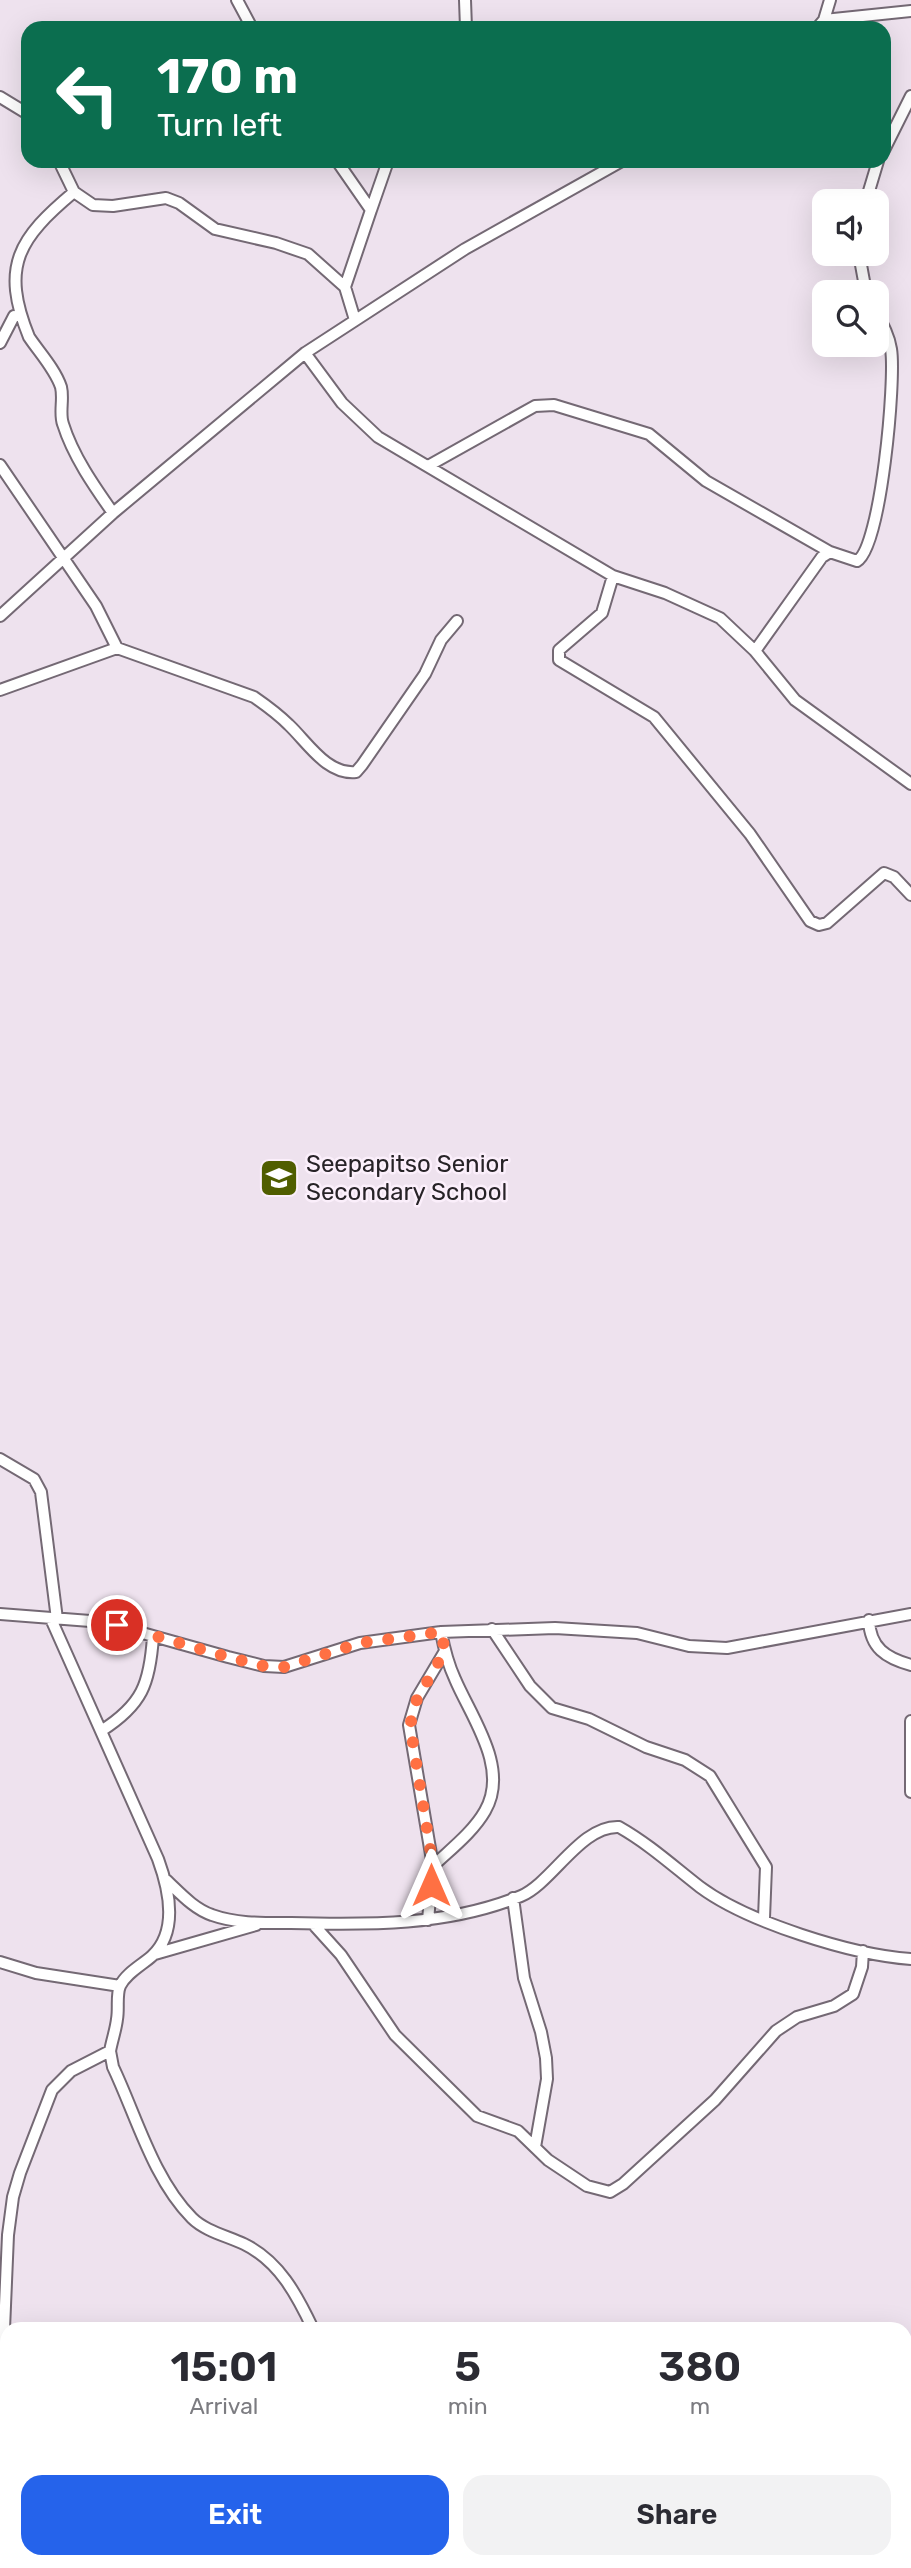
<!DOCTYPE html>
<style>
:root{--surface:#fff;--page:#f2f2f3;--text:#2b2b33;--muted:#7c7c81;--accent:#2563eb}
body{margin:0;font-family:Rubik,sans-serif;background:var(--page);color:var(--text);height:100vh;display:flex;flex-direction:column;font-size:26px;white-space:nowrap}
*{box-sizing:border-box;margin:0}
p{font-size:23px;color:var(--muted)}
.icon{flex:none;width:38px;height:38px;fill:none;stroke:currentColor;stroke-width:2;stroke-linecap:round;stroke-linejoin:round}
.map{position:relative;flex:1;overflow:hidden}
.side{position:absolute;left:0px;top:2322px;width:912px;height:247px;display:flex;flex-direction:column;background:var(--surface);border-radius:21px 21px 0 0;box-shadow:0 7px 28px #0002}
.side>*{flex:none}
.hud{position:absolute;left:21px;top:21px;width:870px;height:147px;border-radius:21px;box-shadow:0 7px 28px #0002;background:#0b6e4f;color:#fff;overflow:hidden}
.fabs{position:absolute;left:812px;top:189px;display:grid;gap:14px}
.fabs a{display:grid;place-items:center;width:77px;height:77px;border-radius:14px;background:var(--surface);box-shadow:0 7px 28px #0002;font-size:35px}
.pin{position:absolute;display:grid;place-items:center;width:60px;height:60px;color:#fff;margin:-30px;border:4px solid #fff;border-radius:50%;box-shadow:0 2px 7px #0007}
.me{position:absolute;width:77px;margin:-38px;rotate:0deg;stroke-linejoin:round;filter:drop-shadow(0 0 5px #0008)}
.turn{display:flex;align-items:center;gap:24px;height:147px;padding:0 21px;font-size:32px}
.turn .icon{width:91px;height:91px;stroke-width:2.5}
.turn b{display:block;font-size:49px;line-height:60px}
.eta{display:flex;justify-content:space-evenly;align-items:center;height:119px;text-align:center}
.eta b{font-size:42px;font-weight:600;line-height:49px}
.button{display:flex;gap:14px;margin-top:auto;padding:14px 21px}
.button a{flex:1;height:80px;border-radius:21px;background:var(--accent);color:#fff;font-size:28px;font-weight:600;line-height:80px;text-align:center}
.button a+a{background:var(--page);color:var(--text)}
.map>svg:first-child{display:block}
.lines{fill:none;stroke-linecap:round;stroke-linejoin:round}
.minor-casing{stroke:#746974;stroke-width:14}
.minor{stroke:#fff;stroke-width:10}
.route{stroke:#ff7043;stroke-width:12;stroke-dasharray:0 21.6}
.labels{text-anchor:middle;stroke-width:5;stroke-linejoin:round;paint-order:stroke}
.poi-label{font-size:24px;fill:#272327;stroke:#fbeffb;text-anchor:start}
</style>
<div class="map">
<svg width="911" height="2568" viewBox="0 0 911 2568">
<rect width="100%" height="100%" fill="#eee2ee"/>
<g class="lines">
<g class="minor-casing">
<path id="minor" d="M237 0 252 28
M465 0 466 28
M824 20 911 11
M817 28 824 20 830 0
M0 97 28 114
M884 150 911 96
M59 161 74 192 93 205 113 206 166 198 179 203 215 229 276 243 308 254 345 287
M337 161 371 210 345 287 355 320
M74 192C19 238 0 266 29 337 39 352 55 369 61 387 64 399 59 413 63 424 73 456 94 486 113 513
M866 201 878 161
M371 210 388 161
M859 254 866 292
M0 343 14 316
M305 353 342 403 378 437 613 576 665 593 720 618 755 651 795 700 911 784
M0 465 96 606 117 648 0 690
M428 466 535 406 554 405 649 434 706 481 830 552
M613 576 602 613 559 650V660L654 717 750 834 810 921 819 925 827 923 884 873 894 877 911 895
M0 616 113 513 305 353 465 249 622 161
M117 648 254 697C267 706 278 714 289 725 308 743 327 775 356 772L362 765 425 674 441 640 457 621
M755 651 822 557 830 552 857 561C881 548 896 379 891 349 889 336 883 325 877 314
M0 1459 34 1479 41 1492 57 1619
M0 1614 103 1622 228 1657 264 1666 284 1667 360 1643 441 1632 555 1628 637 1633 689 1646 727 1648 911 1614
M869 1620C870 1648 886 1658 911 1665
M492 1629 530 1686 552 1708 589 1719 646 1747 685 1760 710 1776 766 1867 764 1918
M911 1721V1792
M101 1731C142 1705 150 1684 153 1636
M433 1866C451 1849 473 1832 485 1811 510 1768 471 1717 455 1679 448 1664 444 1648 441 1632
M166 1880C180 1893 194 1909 212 1915 237 1924 265 1923 291 1923 368 1925 448 1926 521 1896 552 1883 581 1825 619 1827 649 1844 673 1866 700 1887 747 1922 852 1955 911 1959
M513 1898 524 1978 541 2032 546 2058 547 2079 535 2147
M428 1920 433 1866 409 1725 417 1698 445 1651
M313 1924 341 1955 395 2035 477 2116 518 2131 548 2160 587 2186 610 2192 623 2184 715 2100 776 2031 797 2017 834 2006 853 1994 862 1967 863 1951
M155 1954 256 1925
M0 1962 36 1973 120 1986
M110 2051 113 2067C136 2115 153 2179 192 2218 205 2231 227 2236 244 2244 279 2261 297 2295 313 2329
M7 2375 4 2329 8 2235 13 2197 20 2173 52 2090 71 2071 110 2051C112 2040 116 2029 117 2019 119 2009 116 1995 120 1986 126 1973 142 1965 152 1956 179 1931 169 1889 158 1859L51 1619
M905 2409 911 2407
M121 2562 127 2568
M188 2562 193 2568
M209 2568 212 2562
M341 2568 349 2562"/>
</g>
<use href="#minor" class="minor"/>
</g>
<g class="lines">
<path class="route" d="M117 1625 228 1657 264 1666 284 1667 360 1643 441 1632 445 1651 417 1699 410 1725 433 1866 431 1885"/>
</g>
<defs>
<g id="school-square" transform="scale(2.0125)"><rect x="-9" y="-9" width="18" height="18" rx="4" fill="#505e00" stroke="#fbeffb"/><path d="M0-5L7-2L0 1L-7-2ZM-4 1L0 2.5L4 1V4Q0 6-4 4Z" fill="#fff"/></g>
</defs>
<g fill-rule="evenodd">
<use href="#school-square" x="279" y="1178"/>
</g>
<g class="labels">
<g class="poi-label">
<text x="306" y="1172">Seepapitso Senior<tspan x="306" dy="28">Secondary School</tspan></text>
</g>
</g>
</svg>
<div class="fabs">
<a><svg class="icon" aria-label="sound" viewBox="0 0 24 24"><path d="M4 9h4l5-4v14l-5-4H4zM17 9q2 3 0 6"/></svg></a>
<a><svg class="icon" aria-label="search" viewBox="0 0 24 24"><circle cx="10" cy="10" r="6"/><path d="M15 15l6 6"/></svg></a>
</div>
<div class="pin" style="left:117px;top:1625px;background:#d93025"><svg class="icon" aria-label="arrive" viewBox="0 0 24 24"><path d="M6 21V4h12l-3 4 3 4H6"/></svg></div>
<svg class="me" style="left:431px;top:1885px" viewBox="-20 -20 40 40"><path d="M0-17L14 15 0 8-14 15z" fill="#ff7043" stroke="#fff" stroke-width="4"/></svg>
<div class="hud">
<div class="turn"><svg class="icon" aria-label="left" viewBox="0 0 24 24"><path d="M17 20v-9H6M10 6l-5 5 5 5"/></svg><div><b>170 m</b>Turn left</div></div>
</div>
<section class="side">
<div class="eta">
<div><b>15:01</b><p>Arrival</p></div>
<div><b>5</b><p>min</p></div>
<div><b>380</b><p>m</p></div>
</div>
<div class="button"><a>Exit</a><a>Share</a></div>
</section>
</div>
